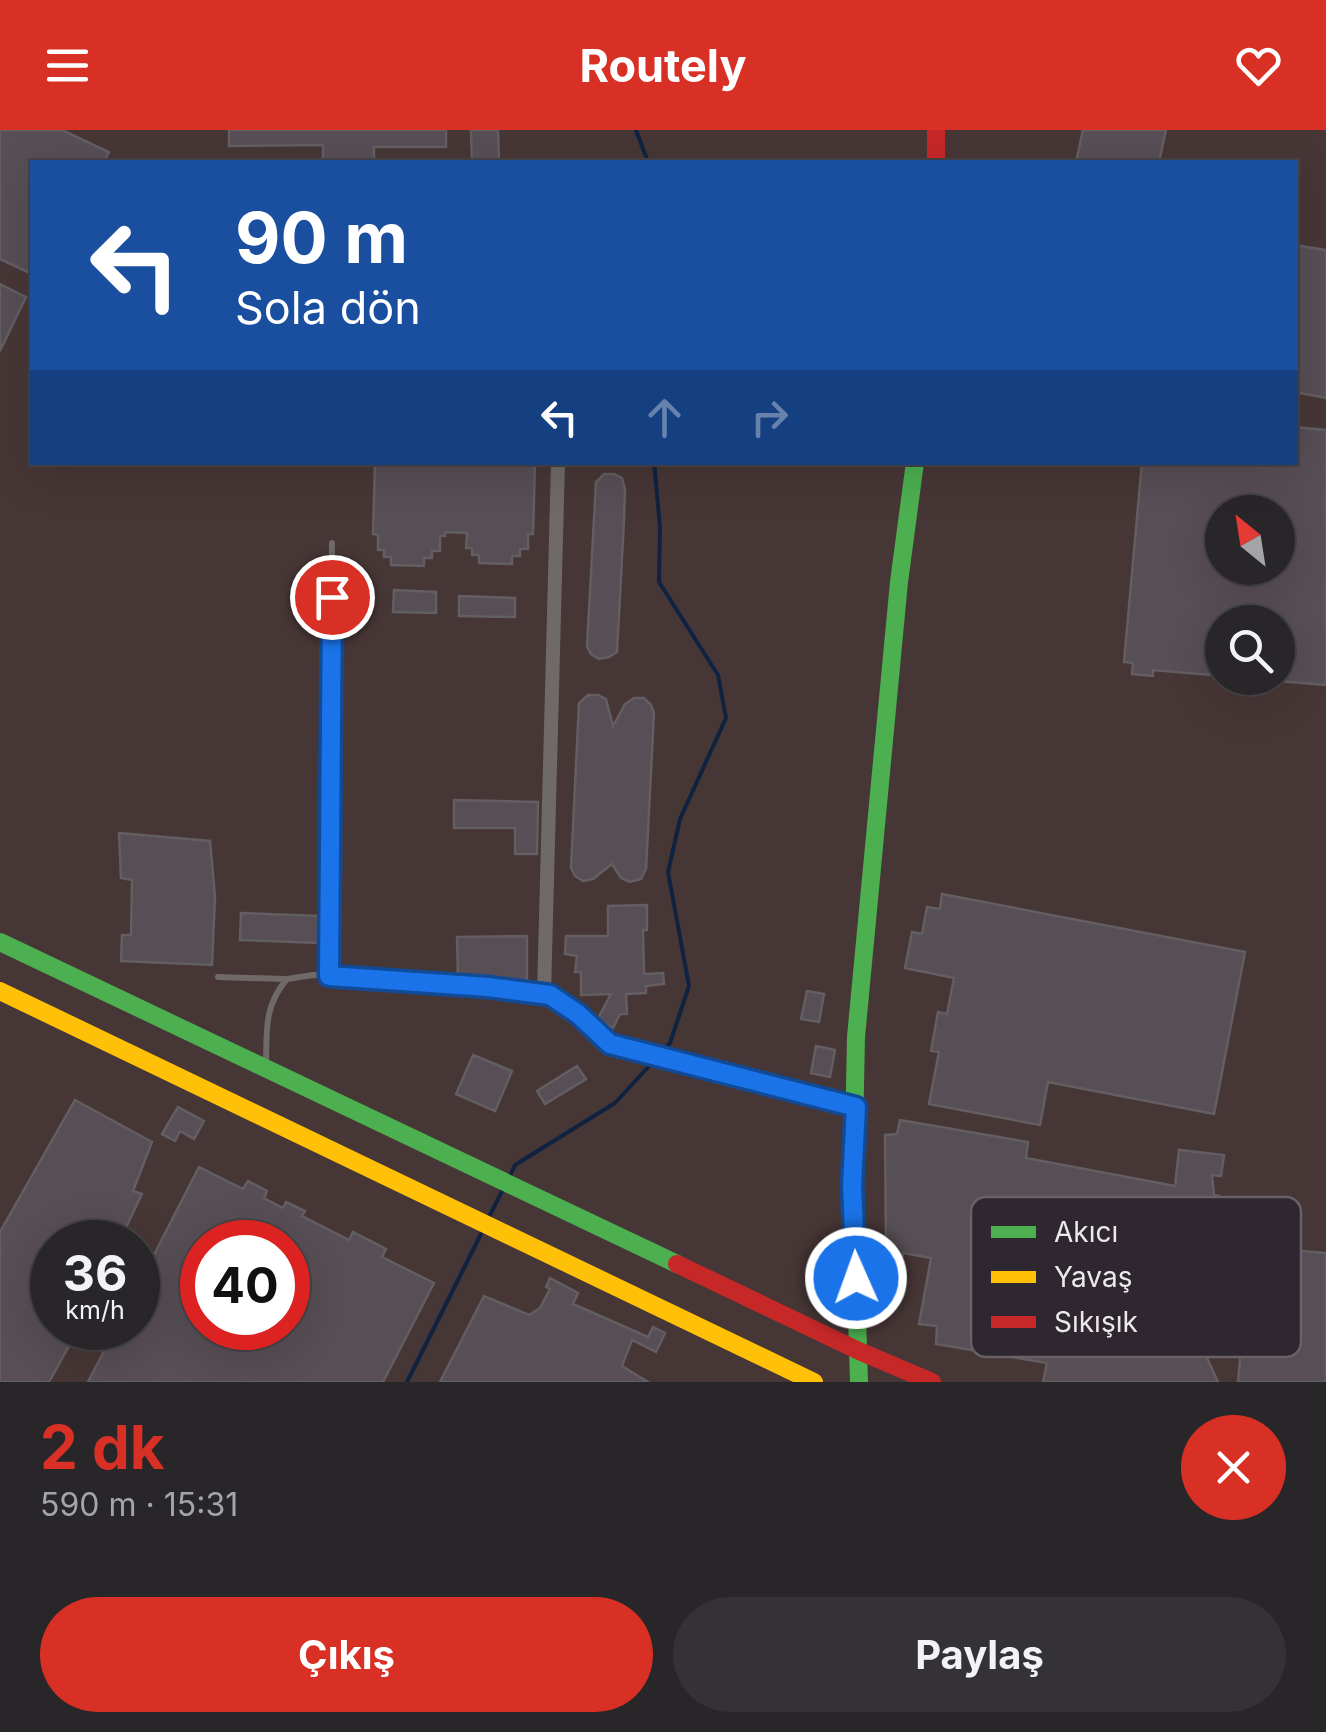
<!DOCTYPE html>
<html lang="tr">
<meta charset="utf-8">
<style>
:root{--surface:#292629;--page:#353235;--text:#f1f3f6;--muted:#a5a5a8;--line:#454346;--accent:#d93025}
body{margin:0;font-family:Inter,sans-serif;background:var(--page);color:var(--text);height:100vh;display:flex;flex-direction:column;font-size:38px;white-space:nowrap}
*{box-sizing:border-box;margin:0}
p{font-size:32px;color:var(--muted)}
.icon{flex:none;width:55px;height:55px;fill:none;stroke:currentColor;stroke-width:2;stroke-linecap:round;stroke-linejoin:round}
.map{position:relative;height:1252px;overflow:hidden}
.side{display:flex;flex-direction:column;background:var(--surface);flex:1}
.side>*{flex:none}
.guide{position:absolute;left:30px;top:30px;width:1268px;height:305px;border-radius:0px;box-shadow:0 10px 40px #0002,0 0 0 2px var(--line);background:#1a4fa0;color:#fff;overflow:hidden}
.needle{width:65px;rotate:330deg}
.fabs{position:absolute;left:1205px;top:365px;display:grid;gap:20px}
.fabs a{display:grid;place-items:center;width:90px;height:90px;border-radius:50%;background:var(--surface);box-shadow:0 10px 40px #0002,0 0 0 2px var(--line);font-size:50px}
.speed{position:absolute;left:30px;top:1090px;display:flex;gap:20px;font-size:50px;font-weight:700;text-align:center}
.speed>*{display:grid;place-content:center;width:130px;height:130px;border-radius:50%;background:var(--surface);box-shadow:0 10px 40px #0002,0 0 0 2px var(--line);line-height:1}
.speed small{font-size:25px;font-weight:400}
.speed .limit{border:15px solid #d22;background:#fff;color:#111}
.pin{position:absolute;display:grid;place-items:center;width:85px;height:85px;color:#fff;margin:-42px;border:5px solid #fff;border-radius:50%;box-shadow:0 2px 10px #0007}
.me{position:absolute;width:110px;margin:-55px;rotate:358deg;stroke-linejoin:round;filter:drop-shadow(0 0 8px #0008)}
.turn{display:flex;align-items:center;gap:35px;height:210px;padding:0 40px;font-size:45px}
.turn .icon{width:130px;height:130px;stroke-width:2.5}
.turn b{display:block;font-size:70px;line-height:85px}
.lanes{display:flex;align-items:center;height:95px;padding:0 40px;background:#0003;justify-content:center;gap:50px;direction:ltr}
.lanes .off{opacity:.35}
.round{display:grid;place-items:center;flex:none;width:105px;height:105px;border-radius:52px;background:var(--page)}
.overview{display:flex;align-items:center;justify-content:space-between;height:170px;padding:0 40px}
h1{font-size:60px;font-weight:700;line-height:75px;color:var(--accent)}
.primary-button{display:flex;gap:20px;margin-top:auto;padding:20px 40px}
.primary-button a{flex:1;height:115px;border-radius:60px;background:var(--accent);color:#fff;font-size:40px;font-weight:700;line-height:115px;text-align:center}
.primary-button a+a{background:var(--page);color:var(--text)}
header{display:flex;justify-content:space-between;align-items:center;height:130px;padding:0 40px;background:var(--accent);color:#fff;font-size:45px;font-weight:700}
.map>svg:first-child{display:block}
.industrial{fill:#473636;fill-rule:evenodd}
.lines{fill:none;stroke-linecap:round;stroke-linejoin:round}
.stream{stroke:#0f2340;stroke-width:4}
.building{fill:#584e55;stroke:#625e61;stroke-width:2.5;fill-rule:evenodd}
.lane{stroke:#706969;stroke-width:6}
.street{stroke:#706969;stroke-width:14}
.fast{stroke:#4caf50;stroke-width:18}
.slow{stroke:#ffc107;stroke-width:18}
.jam{stroke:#c62828;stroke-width:18}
.route-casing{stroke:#114b97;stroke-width:25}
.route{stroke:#1a73e8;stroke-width:18}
.key{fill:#2f272f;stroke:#686168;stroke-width:2.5}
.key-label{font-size:28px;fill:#ede8ed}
</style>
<header><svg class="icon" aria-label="menu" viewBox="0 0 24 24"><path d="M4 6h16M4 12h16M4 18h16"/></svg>Routely<svg class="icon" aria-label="heart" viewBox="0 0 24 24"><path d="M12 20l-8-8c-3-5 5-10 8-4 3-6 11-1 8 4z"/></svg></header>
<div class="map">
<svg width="1326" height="1252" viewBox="0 0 1326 1252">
<rect width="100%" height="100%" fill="#373337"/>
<path class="industrial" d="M0 0H1326V1252H0ZM32 32H1295V332H32ZM1222 382H1278V438H1222ZM1222 492H1278V548H1222ZM52 1112H138V1198H52ZM202 1112H288V1198H202Z"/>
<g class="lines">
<path class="stream" d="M636 0 648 32
M654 332 660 397 659 452 718 545 726 588 680 689 668 742 689 856 670 913 665 918
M510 1046 515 1035 615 973 650 935
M487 1091 503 1059
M407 1252 483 1100"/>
</g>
<path class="building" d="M0 0H62L109 22 104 32H32V144L0 129Z
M229 0H446V17H374V32H323V15L229 16Z
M471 0H498L499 32H472Z
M1083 0H1166L1159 32H1076Z
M1295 115 1326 120V268L1295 262Z
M0 154 26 167 0 221Z
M1295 297 1326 300V555L1278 551V492H1222V546L1153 540V546L1132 544 1133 533 1124 532 1142 332H1295ZM1222 382H1278V438H1222Z
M375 332H535L533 404H528V419H520V426H512V434L479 433V425H472V418H466L467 403 445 402V406H440V421H432V428H424V436L391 435V427H384V420H378V405L373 404Z
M604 344H614L622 348 625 359 624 391 617 522 609 527 599 529 591 524 587 517 596 352Z
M394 460 436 462V483L393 482Z
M459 466 515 468V487L459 486Z
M588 565H598L606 569 613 596 625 574 634 568H644L651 575 654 583 646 739 641 749 630 752 621 748 612 734 593 749 583 751 575 746 571 738 579 573Z
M454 670 538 672 537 724H515V698H454Z
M119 703 210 711 215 767 212 835 121 831 122 805H131L132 750 121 748Z
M942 764 1245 822 1214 984 1048 952 1040 995 929 974 939 922 931 921 938 882 947 884 954 848 905 838 912 802 922 804 927 777 940 779Z
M647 775V800H643L644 844 663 843 664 854 646 856V863L626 864 627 884H620L613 898 597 890 611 864 581 865V842H575L577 826 565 824 566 806H608V776Z
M241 783 319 786 318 813 240 810Z
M527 806V852L458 848 457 807Z
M807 861 824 864 819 892 801 889Z
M816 916 835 920 830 947 811 943Z
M473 925 512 941 495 981 456 964Z
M577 936 586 949 545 974 537 961Z
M75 970 152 1012 133 1061 142 1064 119 1112H52V1198H79L49 1252H0V1102Z
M178 977 204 991 194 1009 180 1001 175 1011 162 1004Z
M900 990 1028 1012 1026 1028 1175 1056 1179 1020 1224 1025 1221 1046 1212 1045 1214 1065 1219 1066 1192 1176 1209 1179 1207 1228 1218 1252H1043L1047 1233 936 1214 937 1196 919 1194 931 1128 904 1123 898 1134 884 1131 886 1117 885 1005 897 1004Z
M199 1037 243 1059 248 1051 267 1061 264 1068 283 1078 286 1072 305 1081 302 1086 349 1110 353 1102 386 1119 382 1127 434 1153 383 1252H88L116 1198H138V1156ZM202 1112H288V1198H202Z
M1250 1117 1326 1123V1252H1238Z
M550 1148 578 1163 573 1174 648 1207 653 1197 665 1203 656 1222 632 1210 622 1236 648 1252H440L484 1166 529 1185 540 1178 550 1159 546 1157Z"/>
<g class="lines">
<path class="lane" d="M218 847 285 849
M329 847 332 413
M266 937C267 902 263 877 287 849L313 845 489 857 550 865 579 884 610 914 854 976"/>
<path class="street" d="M544 864 558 332"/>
<path class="fast" d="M0 812 677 1134
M859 1252 853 1055 856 907 899 452 915 332"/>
<path class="slow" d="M0 861 814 1252"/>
<path class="jam" d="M936 0V32
M677 1134 859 1221 932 1252"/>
</g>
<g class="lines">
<g class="route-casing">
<path id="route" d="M332 467 329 846 488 857 550 865 578 884 610 914 856 977 852 1055 856 1148"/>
</g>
<use href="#route" class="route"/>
</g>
<rect x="971" y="1067" width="330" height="160" rx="15" class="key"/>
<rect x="991" y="1096" width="45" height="12" fill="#4caf50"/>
<rect x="991" y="1141" width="45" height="12" fill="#ffc107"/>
<rect x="991" y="1186" width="45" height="12" fill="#c62828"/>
<g class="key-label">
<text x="1054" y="1112">Akıcı</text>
<text x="1054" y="1157">Yavaş</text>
<text x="1054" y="1202">Sıkışık</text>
</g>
</svg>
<div class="fabs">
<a><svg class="needle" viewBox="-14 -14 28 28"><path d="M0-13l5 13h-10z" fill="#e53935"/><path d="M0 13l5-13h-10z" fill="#a5a5a8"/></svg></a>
<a><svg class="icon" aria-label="search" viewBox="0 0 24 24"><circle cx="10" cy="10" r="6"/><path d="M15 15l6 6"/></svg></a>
</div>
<div class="speed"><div>36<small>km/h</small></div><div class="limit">40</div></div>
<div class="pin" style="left:332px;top:467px;background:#d93025"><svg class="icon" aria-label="arrive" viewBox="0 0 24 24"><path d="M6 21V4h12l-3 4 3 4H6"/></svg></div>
<svg class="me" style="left:856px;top:1148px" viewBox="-20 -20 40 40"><circle r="17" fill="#1a73e8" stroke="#fff" stroke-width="3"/><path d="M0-11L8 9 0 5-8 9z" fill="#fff"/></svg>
<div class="guide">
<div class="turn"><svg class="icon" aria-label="left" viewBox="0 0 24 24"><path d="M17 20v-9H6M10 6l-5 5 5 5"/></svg><div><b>90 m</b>Sola dön</div></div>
<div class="lanes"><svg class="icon" aria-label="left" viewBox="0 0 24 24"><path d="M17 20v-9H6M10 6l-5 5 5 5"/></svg><svg class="icon off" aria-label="ahead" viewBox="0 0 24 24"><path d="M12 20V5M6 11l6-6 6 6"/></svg><svg class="icon off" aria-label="right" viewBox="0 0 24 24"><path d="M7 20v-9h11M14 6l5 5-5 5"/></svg></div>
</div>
</div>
<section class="side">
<div class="overview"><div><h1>2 dk</h1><p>590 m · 15:31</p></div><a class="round" style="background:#d93025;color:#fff"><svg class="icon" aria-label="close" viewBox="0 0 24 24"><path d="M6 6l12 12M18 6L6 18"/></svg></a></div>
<div class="primary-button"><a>Çıkış</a><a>Paylaş</a></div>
</section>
